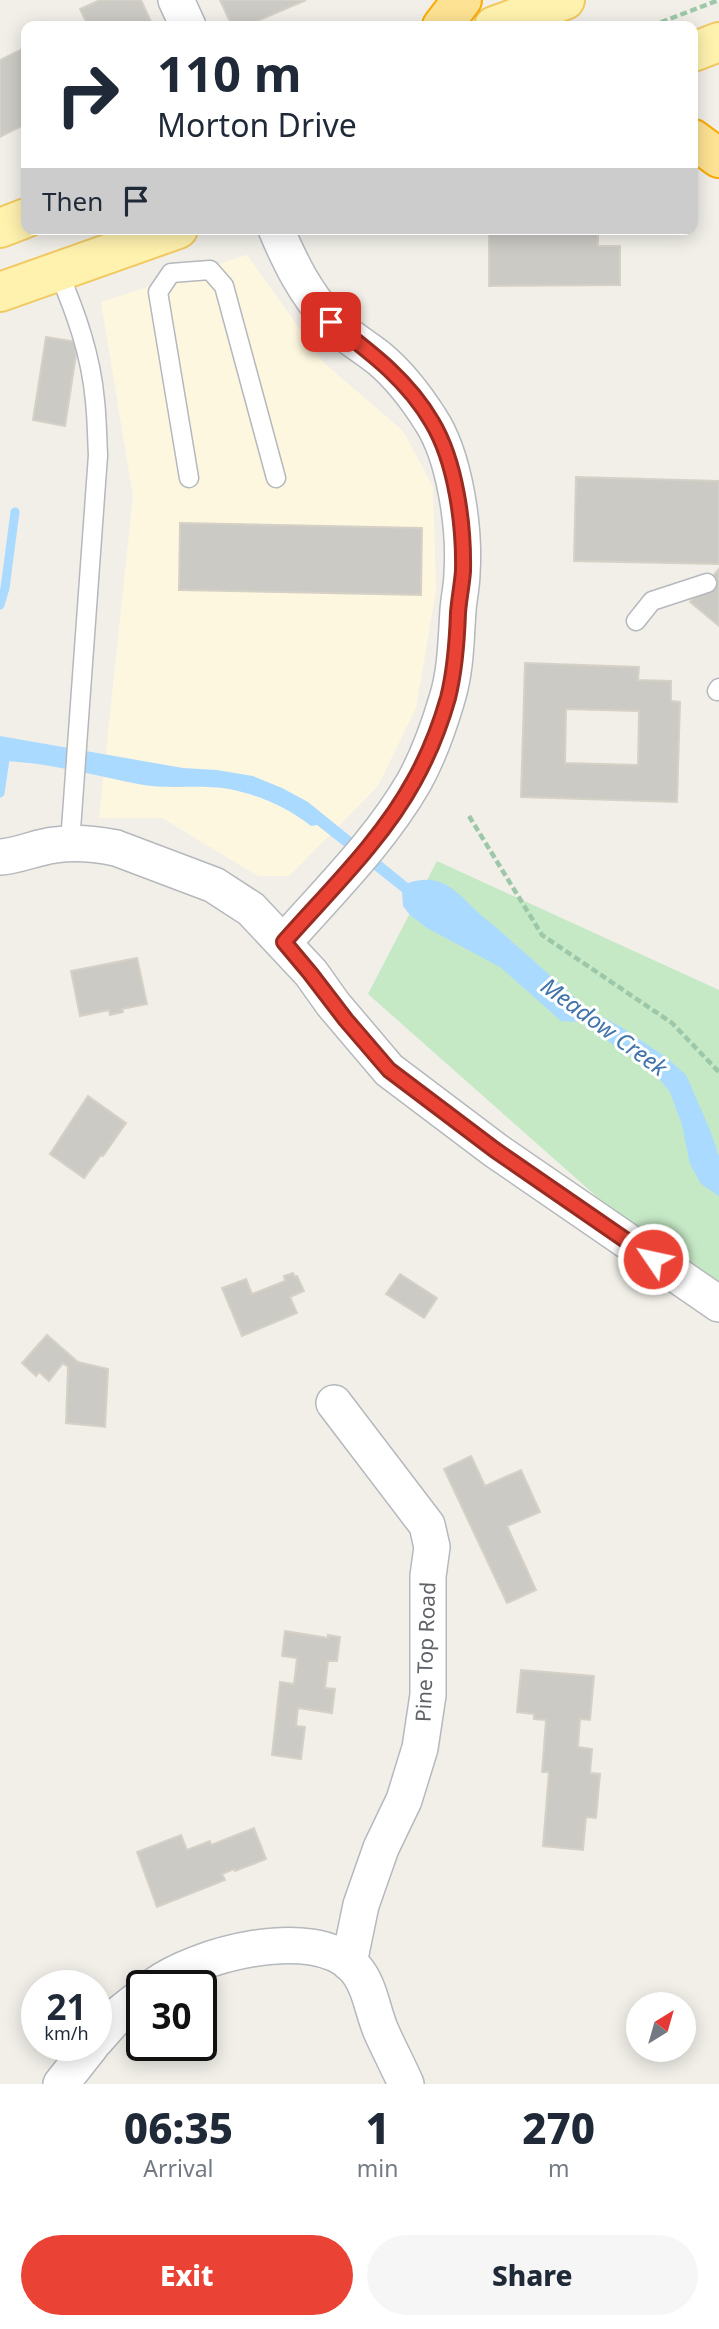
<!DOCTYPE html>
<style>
:root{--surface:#fff;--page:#f6f6f7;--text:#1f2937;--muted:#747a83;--accent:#ea4335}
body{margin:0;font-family:"Noto Sans",sans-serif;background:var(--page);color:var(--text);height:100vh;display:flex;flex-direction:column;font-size:26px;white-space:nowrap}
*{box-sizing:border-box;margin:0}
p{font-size:23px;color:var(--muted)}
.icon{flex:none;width:38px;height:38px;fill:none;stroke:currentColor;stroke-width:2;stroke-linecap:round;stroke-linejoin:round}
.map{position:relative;height:2084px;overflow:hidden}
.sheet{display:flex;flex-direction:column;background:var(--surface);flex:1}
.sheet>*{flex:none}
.guide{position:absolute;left:21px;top:21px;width:677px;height:214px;border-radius:14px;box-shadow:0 4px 18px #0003;background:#fff;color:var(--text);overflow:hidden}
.needle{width:46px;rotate:37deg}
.controls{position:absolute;left:626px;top:1992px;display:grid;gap:14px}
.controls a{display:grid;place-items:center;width:70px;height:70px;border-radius:50%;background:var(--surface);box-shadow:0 4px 18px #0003;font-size:35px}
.speed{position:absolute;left:21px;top:1970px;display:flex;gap:14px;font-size:35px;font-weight:700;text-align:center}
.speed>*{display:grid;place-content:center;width:91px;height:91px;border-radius:50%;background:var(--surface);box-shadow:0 4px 18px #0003;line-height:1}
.speed small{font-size:18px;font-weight:400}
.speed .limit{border:4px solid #111;border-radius:10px;background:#fff;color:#111}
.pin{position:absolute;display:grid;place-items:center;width:60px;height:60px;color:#fff;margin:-30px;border-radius:14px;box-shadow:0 4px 10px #0006}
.me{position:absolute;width:77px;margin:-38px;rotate:304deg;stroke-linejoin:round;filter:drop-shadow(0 0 5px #0008)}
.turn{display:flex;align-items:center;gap:24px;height:147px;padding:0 21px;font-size:32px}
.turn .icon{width:91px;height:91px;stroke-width:2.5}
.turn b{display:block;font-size:49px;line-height:60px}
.then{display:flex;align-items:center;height:66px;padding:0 21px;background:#0003;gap:14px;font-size:26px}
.eta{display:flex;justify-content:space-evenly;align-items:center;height:119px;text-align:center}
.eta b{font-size:42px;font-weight:800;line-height:49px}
.primary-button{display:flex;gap:14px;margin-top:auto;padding:14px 21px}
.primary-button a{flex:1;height:80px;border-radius:42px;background:var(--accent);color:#fff;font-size:28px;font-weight:800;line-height:80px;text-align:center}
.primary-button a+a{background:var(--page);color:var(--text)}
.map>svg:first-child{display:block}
.commercial{fill:#fef7e0}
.green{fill:#c5e8c5}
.water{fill:#aadaff}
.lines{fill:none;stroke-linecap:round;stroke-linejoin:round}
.stream{stroke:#aadaff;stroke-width:9}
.building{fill:#cccac5;stroke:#d6d1c6;stroke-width:2;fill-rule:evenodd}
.lane-casing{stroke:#b5b8bc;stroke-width:21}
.street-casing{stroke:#b5b8bc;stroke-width:38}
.primary-casing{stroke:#f2c960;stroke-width:42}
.highway-casing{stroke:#f9ab00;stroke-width:42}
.path{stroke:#9cc7a9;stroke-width:4.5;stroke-dasharray:7 3.5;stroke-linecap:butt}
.lane{stroke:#fff;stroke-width:18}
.street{stroke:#fff;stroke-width:35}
.primary{stroke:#fff2af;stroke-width:38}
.highway{stroke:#fde293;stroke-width:38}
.route-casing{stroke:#982c22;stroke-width:18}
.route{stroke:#ea4335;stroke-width:12}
.labels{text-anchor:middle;stroke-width:6;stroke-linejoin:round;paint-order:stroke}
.street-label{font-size:21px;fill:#5f6368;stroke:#fff}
.water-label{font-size:23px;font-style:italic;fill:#4174aa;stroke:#fff}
</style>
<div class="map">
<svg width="719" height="2084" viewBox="0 0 719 2084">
<rect width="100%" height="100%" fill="#f1efe8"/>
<path class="commercial" d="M247 255 324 363 403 431 433 487 436 591 416 708 378 786 289 876H258L162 818H99L133 496 101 302Z"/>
<path class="green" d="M437 861 719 990V1288L648 1242 368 994Z"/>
<path class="water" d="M0 736 183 768 217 770 253 776 282 788 308 802 408 883C450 869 462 903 491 923L588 1009 621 1027 667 1058 686 1075 710 1130 719 1156V1196L701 1184 690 1164 682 1125 670 1092 656 1075 581 1022 561 1021 500 967 427 928 410 915 403 906 402 892 317 825 311 826C287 807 259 795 229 789 199 784 168 790 138 784 92 775 47 762 0 761Z"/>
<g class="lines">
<path class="stream" d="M0 605 5 588 15 512
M0 793 6 753"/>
</g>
<path class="building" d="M100 0H141L153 26H88L80 9Z
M220 0H306L246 26H232Z
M26 47V124L0 137V60Z
M489 232H598V246H620V285L489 286Z
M46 337 78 342 65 426 33 420Z
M576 477 719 481V564L574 561Z
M180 523 422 528 421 595 179 590Z
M719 569V626L690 602Z
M525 663 639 667 638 680 671 681V701L680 702 677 802 521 797ZM566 709 639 711 638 765 565 763Z
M137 958 147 1004 122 1009 123 1012 110 1015 109 1010 80 1016 71 971Z
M88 1096 126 1123 103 1156 101 1155 84 1178 50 1154Z
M293 1273 295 1277 297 1276 304 1291 290 1297 297 1313 242 1336 222 1288 246 1279 252 1294 285 1281 284 1276Z
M400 1274 437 1298 424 1318 386 1294Z
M47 1335 78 1362 108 1369 105 1427 66 1423 68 1367 63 1363 49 1381 39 1372 36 1376 22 1363Z
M471 1456 485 1486 521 1470 540 1512 507 1526 536 1590 507 1603 444 1469Z
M285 1631 328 1638V1635L340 1637 337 1661H328L325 1688 335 1689 332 1713 298 1708 296 1726 305 1727 301 1759 272 1755 280 1682 294 1684 297 1658 282 1656Z
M521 1670 594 1676 590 1720 580 1719 578 1747 592 1749 590 1773 600 1774 596 1818 586 1817 583 1850 543 1846 549 1772H542L546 1720 534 1719V1714L517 1712Z
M254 1828 266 1859 235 1871 234 1869 222 1874 225 1880 157 1907 137 1852 181 1835 187 1850 210 1841 211 1845Z"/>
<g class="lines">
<g class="lane-casing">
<path id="lane" d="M58 271C76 313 91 355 95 401 97 419 97 437 98 455L70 843
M189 478 158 292 171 273 210 270 224 286 276 478
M636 621 652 601 707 583
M717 691 719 688"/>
</g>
<g class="street-casing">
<path id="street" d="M176 0 188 26
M276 229C290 262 305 293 330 320 344 335 364 346 380 359 400 376 416 397 430 419 455 456 465 529 462 573 462 585 459 597 458 610 456 639 456 670 447 699 439 726 428 757 414 782 380 841 329 891 284 942
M0 857C19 856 36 847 55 845 75 842 96 844 116 848L214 885 251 909 311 973 333 1004 389 1070 495 1150 719 1304
M334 1403 427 1525 432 1547 428 1576V1695L420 1748 404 1800 381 1848 361 1905 349 1963
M154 1986C196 1955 313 1923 354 1967 370 1984 372 2010 381 2031 389 2049 398 2066 406 2084
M96 2040 118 2015 142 1996
M61 2084 91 2046"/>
</g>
<g class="primary-casing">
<path id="primary" d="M494 26 565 0
M693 52 719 42
M0 228 26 218
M0 292 178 229"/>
</g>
<g class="highway-casing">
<path id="highway" d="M442 26 462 0
M693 139 719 158"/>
</g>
<path class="path" d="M651 26 719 0
M469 816 542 935 672 1023 719 1072"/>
<use href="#lane" class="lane"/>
<use href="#street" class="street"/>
<use href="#primary" class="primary"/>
<use href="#highway" class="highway"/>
</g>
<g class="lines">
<g class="route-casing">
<path id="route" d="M331 322C370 352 407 379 432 422 456 462 464 525 463 571 462 585 459 599 458 613 457 642 455 670 448 698 440 726 428 756 414 781 382 840 328 892 284 942L310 973 346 1020 389 1070 495 1150 653 1259"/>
</g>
<use href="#route" class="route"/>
</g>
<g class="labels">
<g class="street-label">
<text transform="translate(426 1652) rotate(-88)" y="7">Pine Top Road</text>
</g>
<g class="water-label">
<text transform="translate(604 1027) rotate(36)" y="8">Meadow Creek</text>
</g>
</g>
</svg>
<div class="controls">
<a><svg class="needle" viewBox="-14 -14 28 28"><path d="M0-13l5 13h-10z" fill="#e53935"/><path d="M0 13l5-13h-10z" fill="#747a83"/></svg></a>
</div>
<div class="speed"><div>21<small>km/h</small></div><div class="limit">30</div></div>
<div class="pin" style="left:331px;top:322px;background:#d93025"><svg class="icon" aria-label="arrive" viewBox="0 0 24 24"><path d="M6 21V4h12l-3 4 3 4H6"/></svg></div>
<svg class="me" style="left:653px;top:1259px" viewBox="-20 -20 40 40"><circle r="17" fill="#ea4335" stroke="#fff" stroke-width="3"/><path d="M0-11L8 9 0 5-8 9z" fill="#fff"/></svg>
<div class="guide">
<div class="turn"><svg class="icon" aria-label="right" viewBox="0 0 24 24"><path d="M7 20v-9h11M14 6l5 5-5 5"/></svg><div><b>110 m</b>Morton Drive</div></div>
<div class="then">Then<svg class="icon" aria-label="arrive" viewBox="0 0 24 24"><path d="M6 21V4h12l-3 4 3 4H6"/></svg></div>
</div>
</div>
<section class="sheet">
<div class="eta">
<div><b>06:35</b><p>Arrival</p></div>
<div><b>1</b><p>min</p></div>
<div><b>270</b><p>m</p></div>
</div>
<div class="primary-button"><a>Exit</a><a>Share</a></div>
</section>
